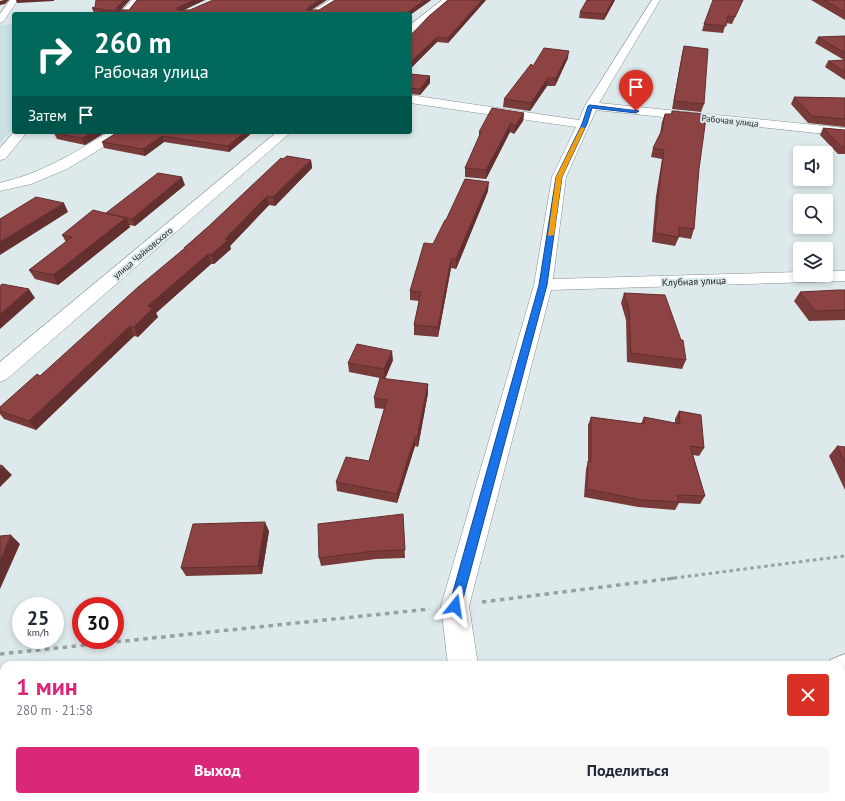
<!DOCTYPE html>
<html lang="ru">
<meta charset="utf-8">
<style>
:root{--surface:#fff;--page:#f6f6f7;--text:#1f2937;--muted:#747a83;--accent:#db2777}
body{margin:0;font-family:"PT Sans",sans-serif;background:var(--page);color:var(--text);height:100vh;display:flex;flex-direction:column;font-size:15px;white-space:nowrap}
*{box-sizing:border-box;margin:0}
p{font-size:13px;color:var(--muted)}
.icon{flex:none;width:22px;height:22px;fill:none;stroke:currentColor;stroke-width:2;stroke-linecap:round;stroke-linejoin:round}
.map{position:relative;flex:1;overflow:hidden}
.side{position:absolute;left:0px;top:661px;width:845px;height:140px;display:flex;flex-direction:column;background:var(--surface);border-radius:12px 12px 0 0;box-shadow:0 2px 6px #0003}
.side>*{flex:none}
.top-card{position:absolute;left:12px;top:12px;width:400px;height:122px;border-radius:4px;box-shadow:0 2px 6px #0003;background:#00695c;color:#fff;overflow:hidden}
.tools{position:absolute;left:793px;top:146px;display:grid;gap:8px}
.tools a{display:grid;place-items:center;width:40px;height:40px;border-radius:4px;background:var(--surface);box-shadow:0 2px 6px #0003;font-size:20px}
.speed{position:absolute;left:12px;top:597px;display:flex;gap:8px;font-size:20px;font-weight:700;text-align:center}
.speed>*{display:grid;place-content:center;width:52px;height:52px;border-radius:50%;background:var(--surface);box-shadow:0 2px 6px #0003;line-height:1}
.speed small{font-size:10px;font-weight:400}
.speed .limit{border:6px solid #d22;background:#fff;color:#111}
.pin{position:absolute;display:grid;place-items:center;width:34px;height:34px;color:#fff;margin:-41px -17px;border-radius:50% 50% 50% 0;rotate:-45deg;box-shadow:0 0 4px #0007}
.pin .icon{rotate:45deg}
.me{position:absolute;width:44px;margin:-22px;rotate:15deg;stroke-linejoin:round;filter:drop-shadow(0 0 3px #0008)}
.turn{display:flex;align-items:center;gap:14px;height:84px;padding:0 16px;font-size:18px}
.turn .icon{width:52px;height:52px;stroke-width:2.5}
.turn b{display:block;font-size:28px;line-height:34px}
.then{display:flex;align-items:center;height:38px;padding:0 16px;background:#0003;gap:8px;font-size:15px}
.round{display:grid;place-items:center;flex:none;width:42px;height:42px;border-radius:4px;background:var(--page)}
.headline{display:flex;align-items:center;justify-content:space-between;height:68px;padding:0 16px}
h1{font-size:24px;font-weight:700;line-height:30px;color:var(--accent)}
.primary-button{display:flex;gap:8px;margin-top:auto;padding:8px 16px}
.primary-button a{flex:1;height:46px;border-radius:4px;background:var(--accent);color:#fff;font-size:16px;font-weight:700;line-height:46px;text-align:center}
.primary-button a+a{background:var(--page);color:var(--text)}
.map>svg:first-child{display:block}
.built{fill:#cae0e3}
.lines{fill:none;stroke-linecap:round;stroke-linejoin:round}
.minor-casing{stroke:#859092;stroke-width:1}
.major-casing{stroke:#859092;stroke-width:1}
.path-far1{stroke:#97a1a2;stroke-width:3;stroke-dasharray:3.5 3.5;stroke-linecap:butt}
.path{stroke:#97a1a2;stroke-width:3.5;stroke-dasharray:4.5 4.5;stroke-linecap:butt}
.minor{fill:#fff;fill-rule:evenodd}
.major{fill:#fff;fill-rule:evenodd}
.wall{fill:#793a3a}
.shaded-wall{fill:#632f2f}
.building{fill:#8d4343;stroke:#632f2f}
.route{fill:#1a73e8;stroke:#114b97}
.slow{fill:#f59e0b}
.labels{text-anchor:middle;stroke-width:4;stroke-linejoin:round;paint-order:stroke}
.far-street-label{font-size:9px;fill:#1b1f20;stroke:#dde9eb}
.street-label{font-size:10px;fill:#1b1f20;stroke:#dde9eb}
</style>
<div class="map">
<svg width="845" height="801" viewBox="0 0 845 801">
<rect width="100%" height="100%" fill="#dde9eb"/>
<path class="built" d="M14 24V128L0 143V25Z"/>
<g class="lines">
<g class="minor-casing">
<path id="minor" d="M10 0H18L3 22 0 23V14Z
M132 0H141L129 14H119Z
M330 0H340L319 14H308Z
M442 0H451L413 32 410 33V25Z
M652 0H660L599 103 845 128V136L596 110 566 177 553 279 800 272V275H826V271H845V281L551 290 469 606 478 665H448L441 606 534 285 552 177 576 127 410 103V95L579 120 585 106Z
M14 132H27L5 159 0 160V148Z
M109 132H124L123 135 67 169 31 184 0 191V183C42 173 72 154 109 132Z
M277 132H291L7 379 0 382V362Z"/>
</g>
<g class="major-casing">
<path id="major" d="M845 654V686L841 687V665H828L830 660Z
M0 744H4V778H0Z"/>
</g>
<path class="path-far1" d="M667 579 845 556"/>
<path class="path" d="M482 602 675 578
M0 654 430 609
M841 794H845
M745 801 799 797"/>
<use href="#minor" class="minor"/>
<use href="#major" class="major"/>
</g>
<path class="wall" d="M137 0H205L183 10H319L431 0 410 15V14H101L94 13 92 8 129 10Z
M448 0H486L448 43 437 42 412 67 410 66V36Z
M615 0 604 20 579 18 580 12Z
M743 0 732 24 726 23 723 33 702 31 704 24Z
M811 0H845V20Z
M845 36V80L825 67 828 61 844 60 815 43 818 37Z
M684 46 704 104 701 112 672 109 682 54Z
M568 58 555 86H547L530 111 503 107 504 99 533 66Z
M410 74 430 76V83L420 95 410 94Z
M794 97 845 98V127L808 123 791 104Z
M672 111 699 169 694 229 691 239 679 237 675 246 652 242 656 196 662 159 651 157 653 148 660 134 662 122 665 114H671Z
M524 113 523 121 514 134 510 132 486 179 465 177V168L479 137V132Z
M823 128 845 130V154H838L820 135Z
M56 132H106L85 145 57 139 54 133Z
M118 132H253L229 152 164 142 145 156 104 148 102 142Z
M283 159 311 160 312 168 275 206 269 205 230 246 231 249 214 264H211L156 313 158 317 138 337 134 336 36 430 4 419 0 414V407L40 376 184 249V248L209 226Z
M185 185 135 226 129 225 130 227 58 285 35 279 29 270 66 242 62 235 106 213Z
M488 191 456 269 451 268 438 337 414 335V325L419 301 410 300V291L433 244 446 220Z
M845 290V320L809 321 794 301 800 292Z
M624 293 686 360 682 369 627 362 626 320 621 303Z
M393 360 385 379 349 372 348 363Z
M428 384V393L418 447 415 446 397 503 337 491 336 482 369 461 384 409 375 408 374 398Z
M679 411 704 448 699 456 693 455 705 496 700 504 679 503 675 510 638 507 584 497 586 469 588 462V425L591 417 641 424 644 417 675 423V419Z
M837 446 845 447V490L829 456Z
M403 514 405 558 376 559 321 566 319 558Z
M269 531 262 574 186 576 181 568Z"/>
<path class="shaded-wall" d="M4 0H9L5 4 0 5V1Z
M16 0H54V1L17 3Z
M124 0H130L119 12 117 11 116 8Z
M194 0H205L178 13 177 10V8Z
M319 0H327L307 13 306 10 307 8Z
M425 0H431L410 15V14H405Z
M482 0H486L448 43V38Z
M613 0H615L604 20 605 14Z
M437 37V42L412 67V61Z
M569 51 568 58 555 86 556 78Z
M430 76V83L420 95V89Z
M548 78 547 86 530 111 531 103Z
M412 98V105L410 108V101Z
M524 113 523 121 514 134 515 126Z
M511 123 510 132 486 179V170Z
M93 132H106L85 145 82 138Z
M245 132H253L229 152 228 146Z
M162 136 164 142 145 156 143 149Z
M311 160 312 168 275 206 273 197Z
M182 177 185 185 135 226 132 219Z
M489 182 488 191 456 269V259Z
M267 196 269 205 230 246 231 249 214 264 211 255 225 239Z
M64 203 68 212 0 255V242Z
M126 218 130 227 58 285 53 275Z
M208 254 211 264 156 313 158 317 138 337 134 327 148 306Z
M451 259V268L438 337V327Z
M29 289 35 298 0 329V314Z
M130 326 134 336 36 430 29 421Z
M392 351 393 360 385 379 384 369Z
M428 384V393L418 447 417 438Z
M415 437V446L397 503V494Z
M3 466 12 475 0 487V470Z
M265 522 269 531 262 574 258 566Z
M11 535 20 544 0 589V560Z"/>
<path class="building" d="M96 0H124L116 8V10H129L137 0H194L177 8V10H190L213 0H319L307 8 306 10H319L335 0H425L405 14H137L92 8 95 7Z
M448 0H482L448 38 437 37 412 61H410V36L429 16Z
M587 0H613L605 14 580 12Z
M713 0H743L735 17 728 16 726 26 704 24Z
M824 0H845V12Z
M845 36V53L818 37Z
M684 46 708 49 704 104 674 101Z
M544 48 569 51 556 78H548L531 103 504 99 531 64 533 66Z
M845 60V72L828 61Z
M410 74 430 76 420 89 410 88Z
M794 97 845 98V119L812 116Z
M492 108 524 113 515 126 511 123 486 170 465 168 481 132H479Z
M672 111 703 114 702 118H706L699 169 694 229 679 227V237L655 233 659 188 664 150 653 148 662 130 665 114H672Z
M823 128 845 130V147H842Z
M56 132H93L82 138 54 133Z
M118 132H245L228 146 162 136 143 149 102 142Z
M287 156 311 160 273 197 267 196 225 239 228 240 211 255 208 254 148 306 153 308 134 327 130 326 29 421 0 411V407L37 374 40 376 137 288 185 248H184L209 226 281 158 283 159Z
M158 173 182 177 132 219 106 213Z
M465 179 489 182 456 259H451L438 327 414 325 421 292 410 291 424 243 433 244 445 220H446Z
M36 197 64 203 0 242V219Z
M93 210 126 218 53 275 29 270 72 237 62 235Z
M2 284 29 289 0 314V286Z
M838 290H845V310L815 311 800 292Z
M624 293 665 295 681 340H683L686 360 631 353 629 310Z
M357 344 392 351 384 369 348 363Z
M380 378 428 384 417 438 415 437 397 494 336 482 346 457 369 461 387 400 374 398Z
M679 411 701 415 704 448 690 446 705 496 677 495 679 502 642 500 587 489 588 461 591 462V417L644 424V417L680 424Z
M837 446 845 447V463Z
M0 465 3 466 0 470Z
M403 514 405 550 374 551 319 558 318 524Z
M265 522 258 566 181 568 193 524Z
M11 535 0 560V536Z"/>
<path class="route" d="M590 105 639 111 636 113 592 108 587 124 562 177 547 285 461 606 460 610 455 612 451 610 449 606 539 285 556 177 582 124 588 106Z"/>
<path class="slow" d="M581 127 585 128 562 177 554 235 548 236 556 177Z"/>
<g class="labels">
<g class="far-street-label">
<text transform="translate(730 121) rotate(6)" y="3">Рабочая улица</text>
<text transform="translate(143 253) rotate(-40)" y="3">улица Чайковского</text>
</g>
<g class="street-label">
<text transform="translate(694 281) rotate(-2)" y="4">Клубная улица</text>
</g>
</g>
</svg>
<div class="tools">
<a><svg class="icon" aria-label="sound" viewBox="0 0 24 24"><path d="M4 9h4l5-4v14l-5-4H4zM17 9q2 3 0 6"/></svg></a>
<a><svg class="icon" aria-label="search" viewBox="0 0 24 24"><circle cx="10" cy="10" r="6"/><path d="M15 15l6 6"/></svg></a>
<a><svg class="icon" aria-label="layers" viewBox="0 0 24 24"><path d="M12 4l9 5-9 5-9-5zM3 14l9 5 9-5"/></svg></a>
</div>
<div class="speed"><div>25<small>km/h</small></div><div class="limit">30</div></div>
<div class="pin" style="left:636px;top:111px;background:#d93025"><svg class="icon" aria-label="arrive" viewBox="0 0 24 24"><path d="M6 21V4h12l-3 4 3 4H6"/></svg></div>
<svg class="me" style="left:455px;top:606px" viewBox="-20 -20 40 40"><path d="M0-17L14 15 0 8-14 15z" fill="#1a73e8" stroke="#fff" stroke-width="4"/></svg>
<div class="top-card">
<div class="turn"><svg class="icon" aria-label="right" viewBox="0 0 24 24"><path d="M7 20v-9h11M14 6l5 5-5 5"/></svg><div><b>260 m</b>Рабочая улица</div></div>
<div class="then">Затем<svg class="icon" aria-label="arrive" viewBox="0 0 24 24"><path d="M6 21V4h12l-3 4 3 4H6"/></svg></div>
</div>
<section class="side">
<div class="headline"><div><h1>1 мин</h1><p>280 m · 21:58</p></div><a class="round" style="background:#d93025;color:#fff"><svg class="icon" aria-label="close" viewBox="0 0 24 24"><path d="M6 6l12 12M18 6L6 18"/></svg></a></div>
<div class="primary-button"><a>Выход</a><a>Поделиться</a></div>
</section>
</div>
